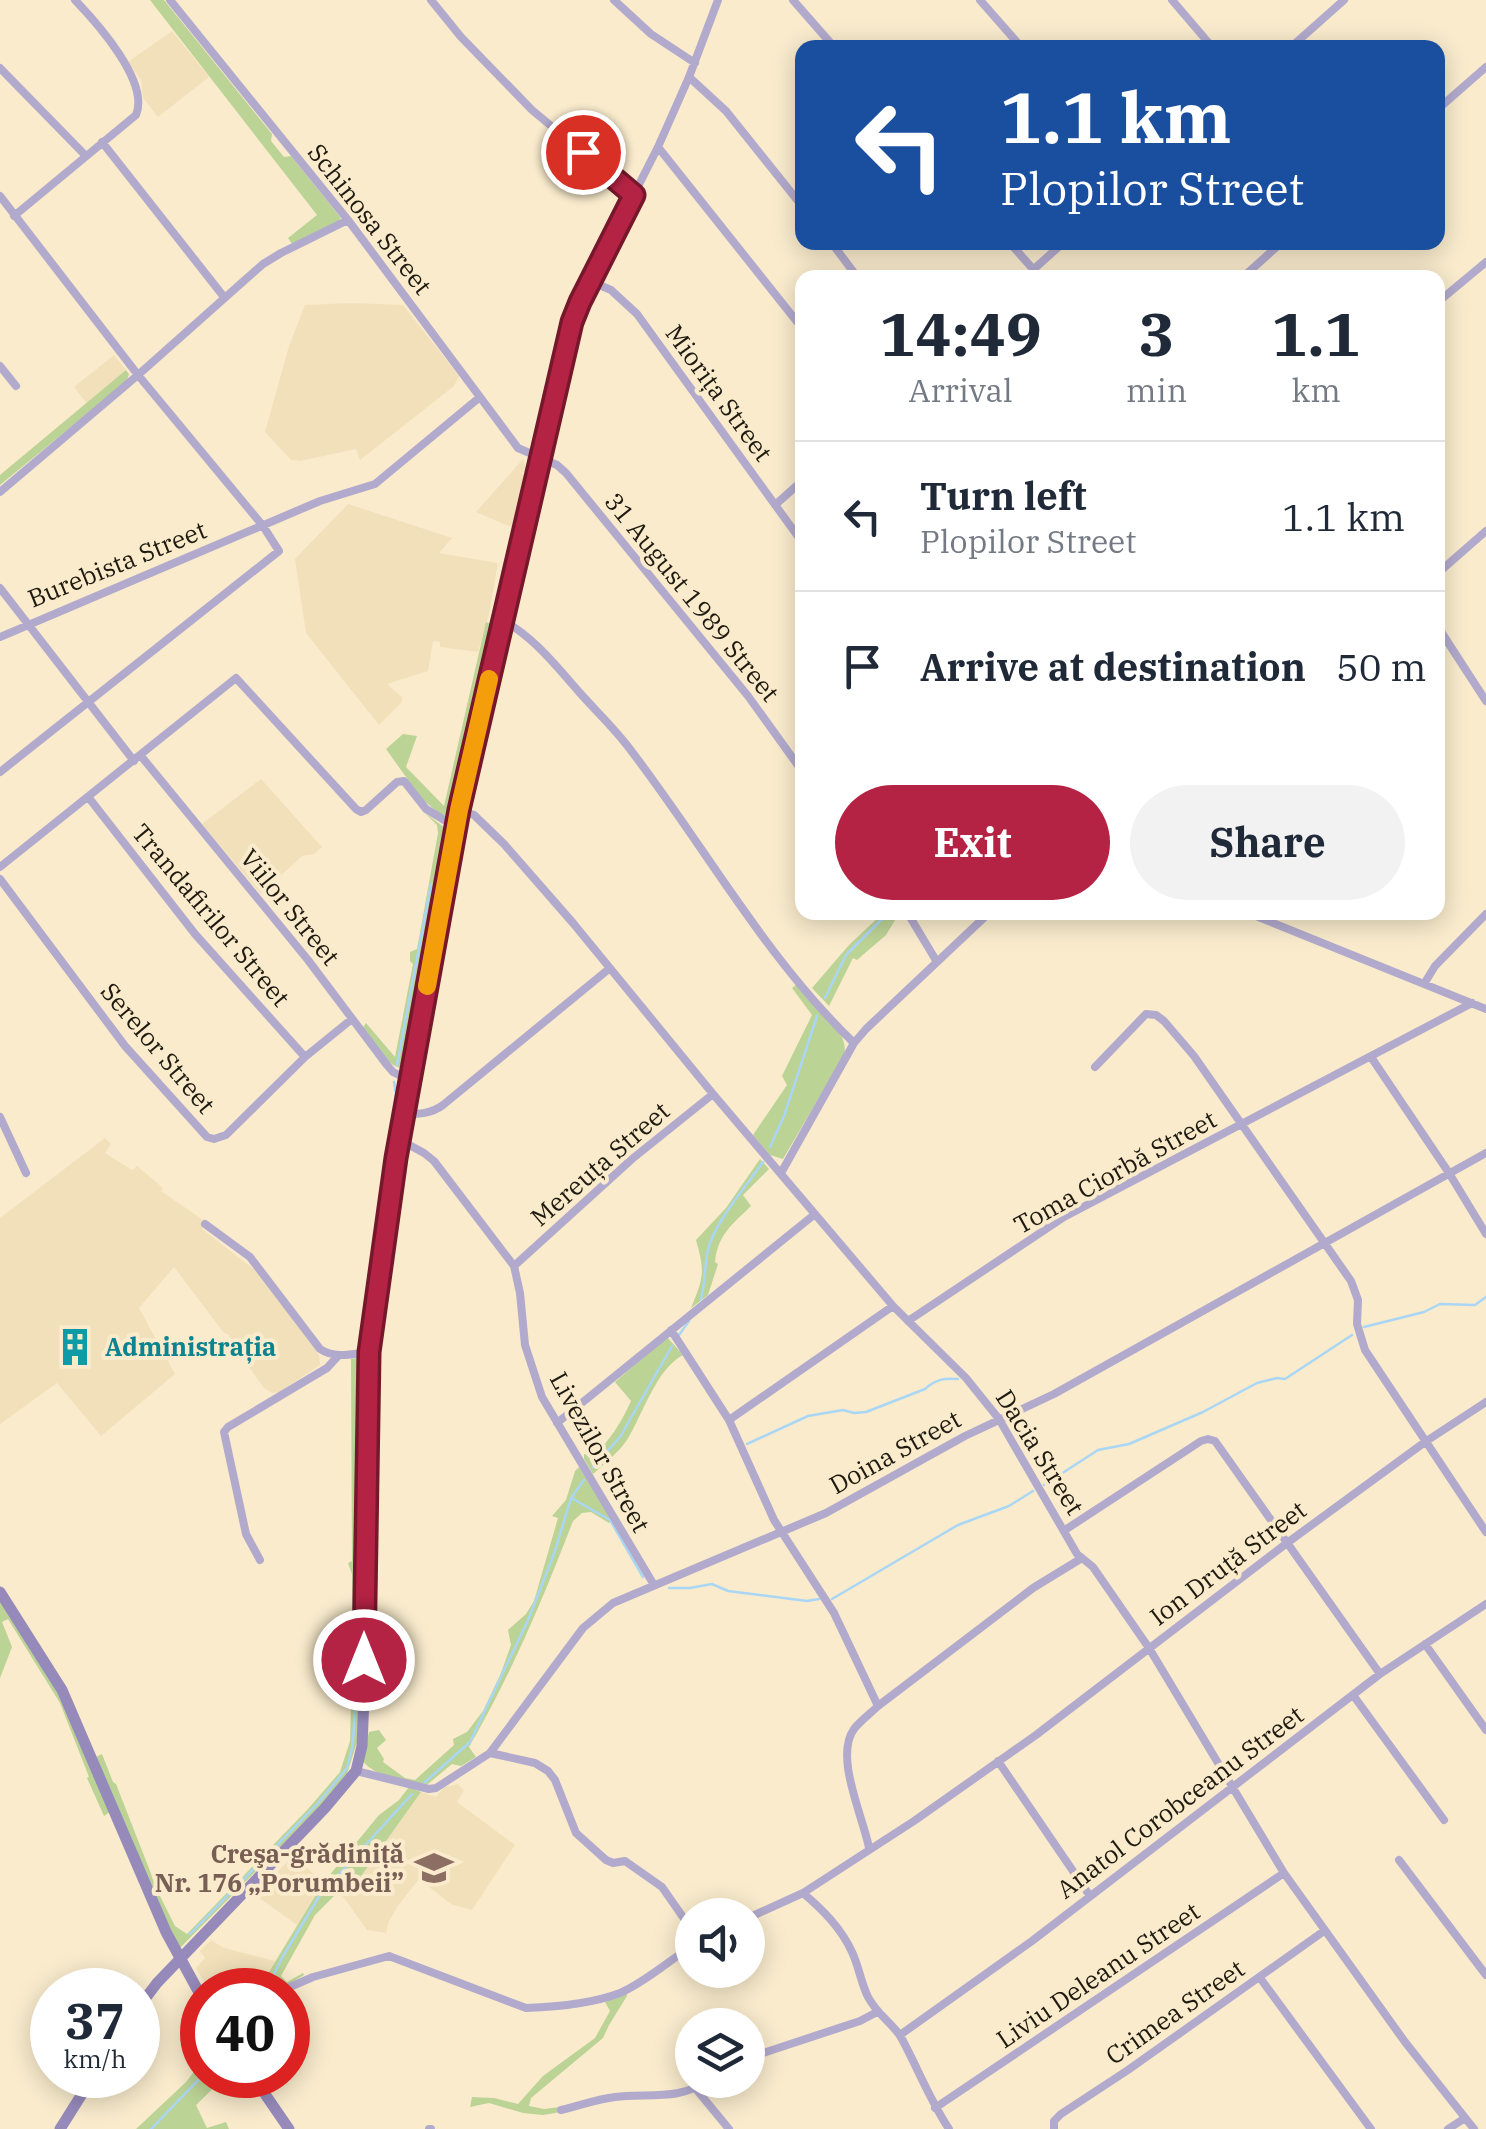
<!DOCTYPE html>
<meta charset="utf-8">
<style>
:root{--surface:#fff;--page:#f2f2f3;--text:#1f2937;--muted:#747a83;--line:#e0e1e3;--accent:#b52344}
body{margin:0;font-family:"IBM Plex Serif",serif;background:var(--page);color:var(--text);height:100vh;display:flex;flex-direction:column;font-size:38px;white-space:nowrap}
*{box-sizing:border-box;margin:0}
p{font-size:32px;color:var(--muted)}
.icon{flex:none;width:55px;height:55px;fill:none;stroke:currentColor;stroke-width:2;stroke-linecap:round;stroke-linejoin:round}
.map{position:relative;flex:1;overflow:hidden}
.side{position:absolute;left:795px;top:270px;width:650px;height:650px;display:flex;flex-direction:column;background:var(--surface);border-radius:20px;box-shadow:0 5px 25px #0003}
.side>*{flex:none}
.banner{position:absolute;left:795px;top:40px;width:650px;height:210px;border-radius:20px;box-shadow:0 5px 25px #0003;background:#1a4fa0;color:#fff;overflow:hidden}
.tools{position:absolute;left:675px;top:1898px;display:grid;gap:20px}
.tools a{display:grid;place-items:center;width:90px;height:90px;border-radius:50%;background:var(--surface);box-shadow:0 5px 25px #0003;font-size:50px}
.speed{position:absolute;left:30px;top:1968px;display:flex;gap:20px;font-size:50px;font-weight:700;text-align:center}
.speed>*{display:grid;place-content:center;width:130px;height:130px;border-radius:50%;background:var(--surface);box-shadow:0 5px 25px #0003;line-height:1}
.speed small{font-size:25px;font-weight:400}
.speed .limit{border:15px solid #d22;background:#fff;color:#111}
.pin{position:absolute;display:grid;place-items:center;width:85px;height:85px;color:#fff;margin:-42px;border:5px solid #fff;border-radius:50%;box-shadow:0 2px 10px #0007}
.me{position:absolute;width:110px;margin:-55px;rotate:0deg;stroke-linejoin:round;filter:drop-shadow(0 0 8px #0008)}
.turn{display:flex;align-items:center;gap:35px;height:210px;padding:0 40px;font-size:45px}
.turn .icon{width:130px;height:130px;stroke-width:2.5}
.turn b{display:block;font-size:70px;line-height:85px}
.eta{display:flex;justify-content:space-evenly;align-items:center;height:170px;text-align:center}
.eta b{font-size:60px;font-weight:700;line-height:70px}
.primary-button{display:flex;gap:20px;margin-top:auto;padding:20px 40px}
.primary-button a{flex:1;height:115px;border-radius:60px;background:var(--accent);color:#fff;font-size:40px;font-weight:700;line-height:115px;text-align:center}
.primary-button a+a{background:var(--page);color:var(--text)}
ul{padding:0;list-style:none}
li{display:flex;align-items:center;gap:30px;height:150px;padding:0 40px;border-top:2px solid var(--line)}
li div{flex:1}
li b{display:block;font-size:38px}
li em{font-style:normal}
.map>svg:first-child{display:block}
.built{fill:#f2e0bb}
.green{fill:#bcd396}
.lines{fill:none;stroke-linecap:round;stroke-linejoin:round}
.stream{stroke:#aad6f6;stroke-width:2.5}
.street{stroke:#b2aacc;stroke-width:8}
.secondary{stroke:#968abb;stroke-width:11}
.route-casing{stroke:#76172c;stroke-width:25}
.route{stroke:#b52344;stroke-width:18}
.slow{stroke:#f59e0b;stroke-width:18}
.labels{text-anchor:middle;stroke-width:8;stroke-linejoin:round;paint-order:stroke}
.street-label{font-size:25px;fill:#1f1a0f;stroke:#f9ebcc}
.culture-label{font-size:25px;font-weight:bold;fill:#0d838f;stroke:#f9ebcc;text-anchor:start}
.education-label{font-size:25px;font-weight:bold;fill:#785e54;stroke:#f9ebcc;text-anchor:end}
</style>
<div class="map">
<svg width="1486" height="2129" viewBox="0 0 1486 2129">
<rect width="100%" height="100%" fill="#f9ebcc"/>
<path class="built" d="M172 31 209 77 158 117 143 98 141 80 128 62Z
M352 303 403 305 459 376 454 386 360 460 356 449 300 461 291 460 265 432 289 346 305 305Z
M114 355 126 370 87 404 74 387Z
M523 459 527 471 522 472 527 487 516 529 476 512Z
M348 504 452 538 439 553 498 563 489 614 478 652 440 647V642L433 641 428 671 387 684 402 697V702L379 725 306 633 295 559Z
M261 779 322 847 314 854 302 856 261 894 202 824Z
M105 1138 111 1144 105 1153 132 1170 137 1166 163 1188 161 1191 206 1222 202 1229 259 1273 319 1355 320 1365 279 1392 272 1393 264 1388 231 1343 232 1340 228 1334 224 1333 174 1267 139 1308 175 1374 101 1436 57 1383 0 1424V1218Z
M458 1784 464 1790 457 1802 515 1845 472 1910 451 1904 419 1879 397 1907 389 1921 386 1933 367 1930 339 1891 359 1879 421 1792 436 1797 444 1787Z
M294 1855 323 1883 297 1925 255 1895Z
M211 1940 224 1948 275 1961 258 1990H209L196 1968 205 1958 200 1951Z"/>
<path class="green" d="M150 0H164L272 134 271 141 284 157 291 156 341 218 338 222 292 244 288 238 317 215Z
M126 370 129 374 127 381 0 485V475Z
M486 622 496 625 453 812 442 816 421 798 386 749 403 734 417 736 406 767 444 806Z
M425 813 449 831 407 1069C386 1068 374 1045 362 1029L366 1023 395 1057 413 964 410 961V952L417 949 438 833 437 825Z
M883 913H893L897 917 886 935 857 960 853 958 829 1006 812 988 849 945Z
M797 984C812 1000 851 1032 844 1055L783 1159 770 1155 753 1135 787 1085 782 1076 812 1015 792 988Z
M760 1159 769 1169 743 1195 751 1206C732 1225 718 1234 715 1262L718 1264 708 1295 691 1308C704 1277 705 1272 696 1240L726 1208Z
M667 1337 683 1355C656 1369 642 1416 627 1440 618 1453 604 1464 593 1474L584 1459V1454L593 1457C610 1440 621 1423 631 1401L615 1382Z
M357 1358 364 1363 359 1623 348 1631 346 1617 352 1614V1574L348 1563 352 1561 351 1359Z
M579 1467 612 1520 609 1523 591 1512 582 1513 573 1521C543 1599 511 1675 469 1747L476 1757 461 1766 452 1764 428 1784C407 1783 374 1777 362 1760L369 1732 379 1730 386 1740 377 1748 384 1759 383 1762 405 1778 415 1780 454 1745 453 1739 467 1732 483 1711 501 1673 511 1645 508 1630 526 1614 534 1601 558 1518 552 1516 566 1500 575 1471Z
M0 1599 49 1675 111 1811 104 1816 87 1778 89 1777 60 1703 8 1619 2 1622 12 1647 0 1678Z
M360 1631 358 1739 347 1774 324 1802 180 1948 167 1924 96 1757 102 1754 113 1782 116 1784 159 1894 175 1926 187 1934 308 1809 340 1772 350 1741 353 1634Z
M409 1787 421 1792 359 1879 339 1891 315 1915 281 1976 287 1982 303 1973 304 1975 279 1990H258L323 1883 379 1815 399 1800Z
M627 1993V1996L609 2025 603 2038 531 2098 529 2106 544 2109 560 2107 561 2112 543 2115 523 2113 489 2103 470 2107 472 2097 494 2098 518 2104 543 2076 595 2038 610 2011 605 2002Z
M202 2061V2075H227L196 2105 207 2128 226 2122 229 2129H136L186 2082Z"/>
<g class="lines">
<path class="stream" d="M825 998 846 955 889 912
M397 1065 431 884
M770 1147 784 1116 817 1016
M387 1151 396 1094 394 1082
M373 1262 386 1166
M701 1299C706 1281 704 1258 710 1243 722 1213 745 1188 763 1162
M1364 1327 1424 1312 1440 1304 1475 1305 1486 1297
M679 1335 689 1321
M362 1344 371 1279
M747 1444 808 1416 843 1410 854 1413 866 1412 925 1389C936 1379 944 1378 958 1379
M593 1467 620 1437 672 1346
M1044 1485 1098 1450 1129 1444 1203 1412 1257 1383 1277 1378 1285 1379 1352 1335
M573 1499 610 1520 643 1577
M669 1588H690L712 1584 728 1591 807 1601 819 1599
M832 1599 958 1525 1009 1506 1033 1491
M356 1620 360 1362
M425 1782 470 1742 528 1620 554 1554 571 1498 584 1480
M190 1934 318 1803 347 1768 352 1749 354 1727 356 1636
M266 1990 283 1956 320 1895 412 1794
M151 2129 203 2075"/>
<path class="street" d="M170 0 348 220 518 448 557 465 566 473 748 696 802 771
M431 0 461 37 532 110 634 195
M614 0 651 34 695 63
M718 0 689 77 658 147 590 281 611 290 637 314 802 542
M793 0 835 48
M980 0 1022 48
M1172 0 1213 48
M1290 48 1344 0
M0 68 85 155
M689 77 726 111 802 206
M1438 109 1486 67
M102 142 224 297
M658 147 802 328
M0 196 138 375 263 526 279 551 0 772
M14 216 136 115C150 82 97 23 75 0
M831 242 858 278
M1009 242 1033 269
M1024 278 1064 242
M1242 278 1282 242
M1438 302 1486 262
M0 366 16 386
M0 492 138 375 263 264 281 253 348 220
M775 505 802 481
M1438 573 1486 531
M0 588 134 761
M502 620C534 637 556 666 580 693 595 710 612 726 626 744 703 843 763 955 854 1043
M1438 627 1486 701
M0 637 320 501 375 484 480 397
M141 756 308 960 387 1065 393 1072 409 1080
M89 798 195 934 305 1057
M459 810 474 815 504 844 573 923 713 1094 893 1306 966 1378 999 1419 1077 1554 1093 1567 1149 1648 1284 1873 1405 2042 1474 2129
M0 867 236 678 356 809 361 812 366 810 397 782 404 781 426 809 456 827
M0 879 125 1046 207 1137 214 1139 226 1135 305 1057 352 1019
M907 912 937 962
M1246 912 1486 1009
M1424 984 1435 966 1486 914
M1371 1057 1449 1173 1486 1234
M1095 1067 1146 1014 1156 1015 1164 1021 1194 1056 1351 1281 1358 1300 1357 1324 1365 1350 1486 1532
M405 1114C419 1114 431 1114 443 1105L610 968
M0 1117 26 1173
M400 1140 424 1153 434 1161 514 1266 520 1293 525 1345 542 1397 654 1585
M781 1173 854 1043 866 1029 990 912
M205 1224 250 1257 320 1349C335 1359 352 1354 369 1352
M514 1266 632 1159 713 1094
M908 1321 1064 1217 1472 1003
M671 1330 729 1420 774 1520 834 1613 878 1706C871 1713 860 1721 854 1729 834 1757 863 1816 869 1848
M729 1420 893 1306
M557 1423 815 1214
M1065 1530 1201 1441 1208 1439 1215 1441 1380 1674
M260 1560 246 1534 224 1432 228 1427 327 1368 338 1356
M1425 1644 1486 1730
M1353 1695 1444 1820
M878 1706 1033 1588 1082 1558
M490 1753 535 1763 548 1771 555 1780 576 1833 606 1860 613 1863 625 1861 662 1887 692 1930
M998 1761 1090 1896
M356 1771 429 1789 436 1788 490 1753 583 1628 613 1603 826 1513 965 1436 1054 1394 1486 1153
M1399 1860 1486 1975
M803 1893C823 1910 841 1928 852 1952 859 1967 861 1983 868 1997 878 2016 894 2024 902 2039 918 2069 930 2100 949 2129
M748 1918 803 1893 914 1821 1036 1735 1287 1543 1425 1442 1486 1402
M1260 1978 1371 2129
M283 1990 313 1977 389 1956 526 2008C556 2007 591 2004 620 1993 644 1983 670 1960 692 1946
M900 2035 1032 1941 1380 1674 1486 1604
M748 2058 860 2021 877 2012
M696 2089 729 2129
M935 2108 1284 1873
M561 2110C579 2106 597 2099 615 2097 646 2093 682 2101 707 2080
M429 2129H431
M1054 2129V2121L1061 2114 1128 2070 1324 1931
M1448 2129 1465 2118"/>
<path class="secondary" d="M0 1592 62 1690 166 1932 202 1998
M138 2008 157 1983 325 1808 356 1771 362 1746 364 1697 369 1352 396 1158 459 810 573 321 590 281
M252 2075 289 2129
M60 2129 94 2075"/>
</g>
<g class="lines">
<g class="route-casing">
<path id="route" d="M364 1660 369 1352 396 1158 459 810 572 322 580 302 634 195 583 152"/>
</g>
<use href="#route" class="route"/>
<path class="slow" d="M427 986 459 810 489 679"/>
</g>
<defs>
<g id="building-bare" transform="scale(3)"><path d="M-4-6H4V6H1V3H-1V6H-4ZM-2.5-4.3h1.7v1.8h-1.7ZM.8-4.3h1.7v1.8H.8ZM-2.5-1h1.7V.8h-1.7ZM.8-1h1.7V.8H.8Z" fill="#0f9aa8" stroke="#f9ebcc" stroke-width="2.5" paint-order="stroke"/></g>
<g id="school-bare" transform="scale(3)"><path d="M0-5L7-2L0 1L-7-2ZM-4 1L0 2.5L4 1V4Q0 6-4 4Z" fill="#8d6e63" stroke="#f9ebcc" stroke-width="2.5" paint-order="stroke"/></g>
</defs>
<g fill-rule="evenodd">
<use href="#building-bare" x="75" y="1347"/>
<use href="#school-bare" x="434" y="1868"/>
</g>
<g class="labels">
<g class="street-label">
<text transform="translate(370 219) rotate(52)" y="9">Schinosa Street</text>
<text transform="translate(719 393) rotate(54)" y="9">Miorița Street</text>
<text transform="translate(117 564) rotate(-22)" y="9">Burebista Street</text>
<text transform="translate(692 597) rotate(51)" y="9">31 August 1989 Street</text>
<text transform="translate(290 907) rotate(51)" y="9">Viilor Street</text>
<text transform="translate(211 915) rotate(50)" y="9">Trandafirilor Street</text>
<text transform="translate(158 1048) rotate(50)" y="9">Serelor Street</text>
<text transform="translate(600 1164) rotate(-41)" y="9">Mereuța Street</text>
<text transform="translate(1115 1172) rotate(-29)" y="9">Toma Ciorbă Street</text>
<text transform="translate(600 1452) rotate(61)" y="9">Livezilor Street</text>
<text transform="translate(895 1452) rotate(-29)" y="9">Doina Street</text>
<text transform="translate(1040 1452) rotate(58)" y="9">Dacia Street</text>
<text transform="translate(1228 1563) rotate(-37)" y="9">Ion Druță Street</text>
<text transform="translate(1180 1802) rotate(-37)" y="9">Anatol Corobceanu Street</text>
<text transform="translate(1098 1975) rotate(-34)" y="9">Liviu Deleanu Street</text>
<text transform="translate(1175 2012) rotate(-35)" y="9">Crimea Street</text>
</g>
<g class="culture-label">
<text x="105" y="1356">Administrația</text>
</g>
<g class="education-label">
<text x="404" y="1863">Creşa-grădiniţă<tspan x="404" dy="29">Nr. 176 „Porumbeii”</tspan></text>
</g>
</g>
</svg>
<div class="tools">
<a><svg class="icon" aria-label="sound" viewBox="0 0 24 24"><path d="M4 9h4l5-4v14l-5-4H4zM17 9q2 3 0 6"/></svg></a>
<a><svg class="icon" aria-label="layers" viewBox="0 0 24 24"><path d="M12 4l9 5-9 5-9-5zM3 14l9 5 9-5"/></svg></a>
</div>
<div class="speed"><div>37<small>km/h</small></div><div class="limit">40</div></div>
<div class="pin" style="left:583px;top:152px;background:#d93025"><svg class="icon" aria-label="arrive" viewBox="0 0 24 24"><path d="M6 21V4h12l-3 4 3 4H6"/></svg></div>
<svg class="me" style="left:364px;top:1660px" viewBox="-20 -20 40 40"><circle r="17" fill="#b52344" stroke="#fff" stroke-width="3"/><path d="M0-11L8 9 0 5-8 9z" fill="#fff"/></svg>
<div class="banner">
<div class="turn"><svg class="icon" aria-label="left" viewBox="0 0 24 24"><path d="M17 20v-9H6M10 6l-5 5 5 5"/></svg><div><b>1.1 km</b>Plopilor Street</div></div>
</div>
<section class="side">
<div class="eta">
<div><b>14:49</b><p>Arrival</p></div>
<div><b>3</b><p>min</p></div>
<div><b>1.1</b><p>km</p></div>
</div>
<ul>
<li><svg class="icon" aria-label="left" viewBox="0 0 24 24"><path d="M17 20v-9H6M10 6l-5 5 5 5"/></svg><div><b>Turn left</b><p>Plopilor Street</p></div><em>1.1 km</em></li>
<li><svg class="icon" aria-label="arrive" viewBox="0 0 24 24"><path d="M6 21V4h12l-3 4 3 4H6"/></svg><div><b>Arrive at destination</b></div><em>50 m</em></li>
</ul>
<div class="primary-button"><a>Exit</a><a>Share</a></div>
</section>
</div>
